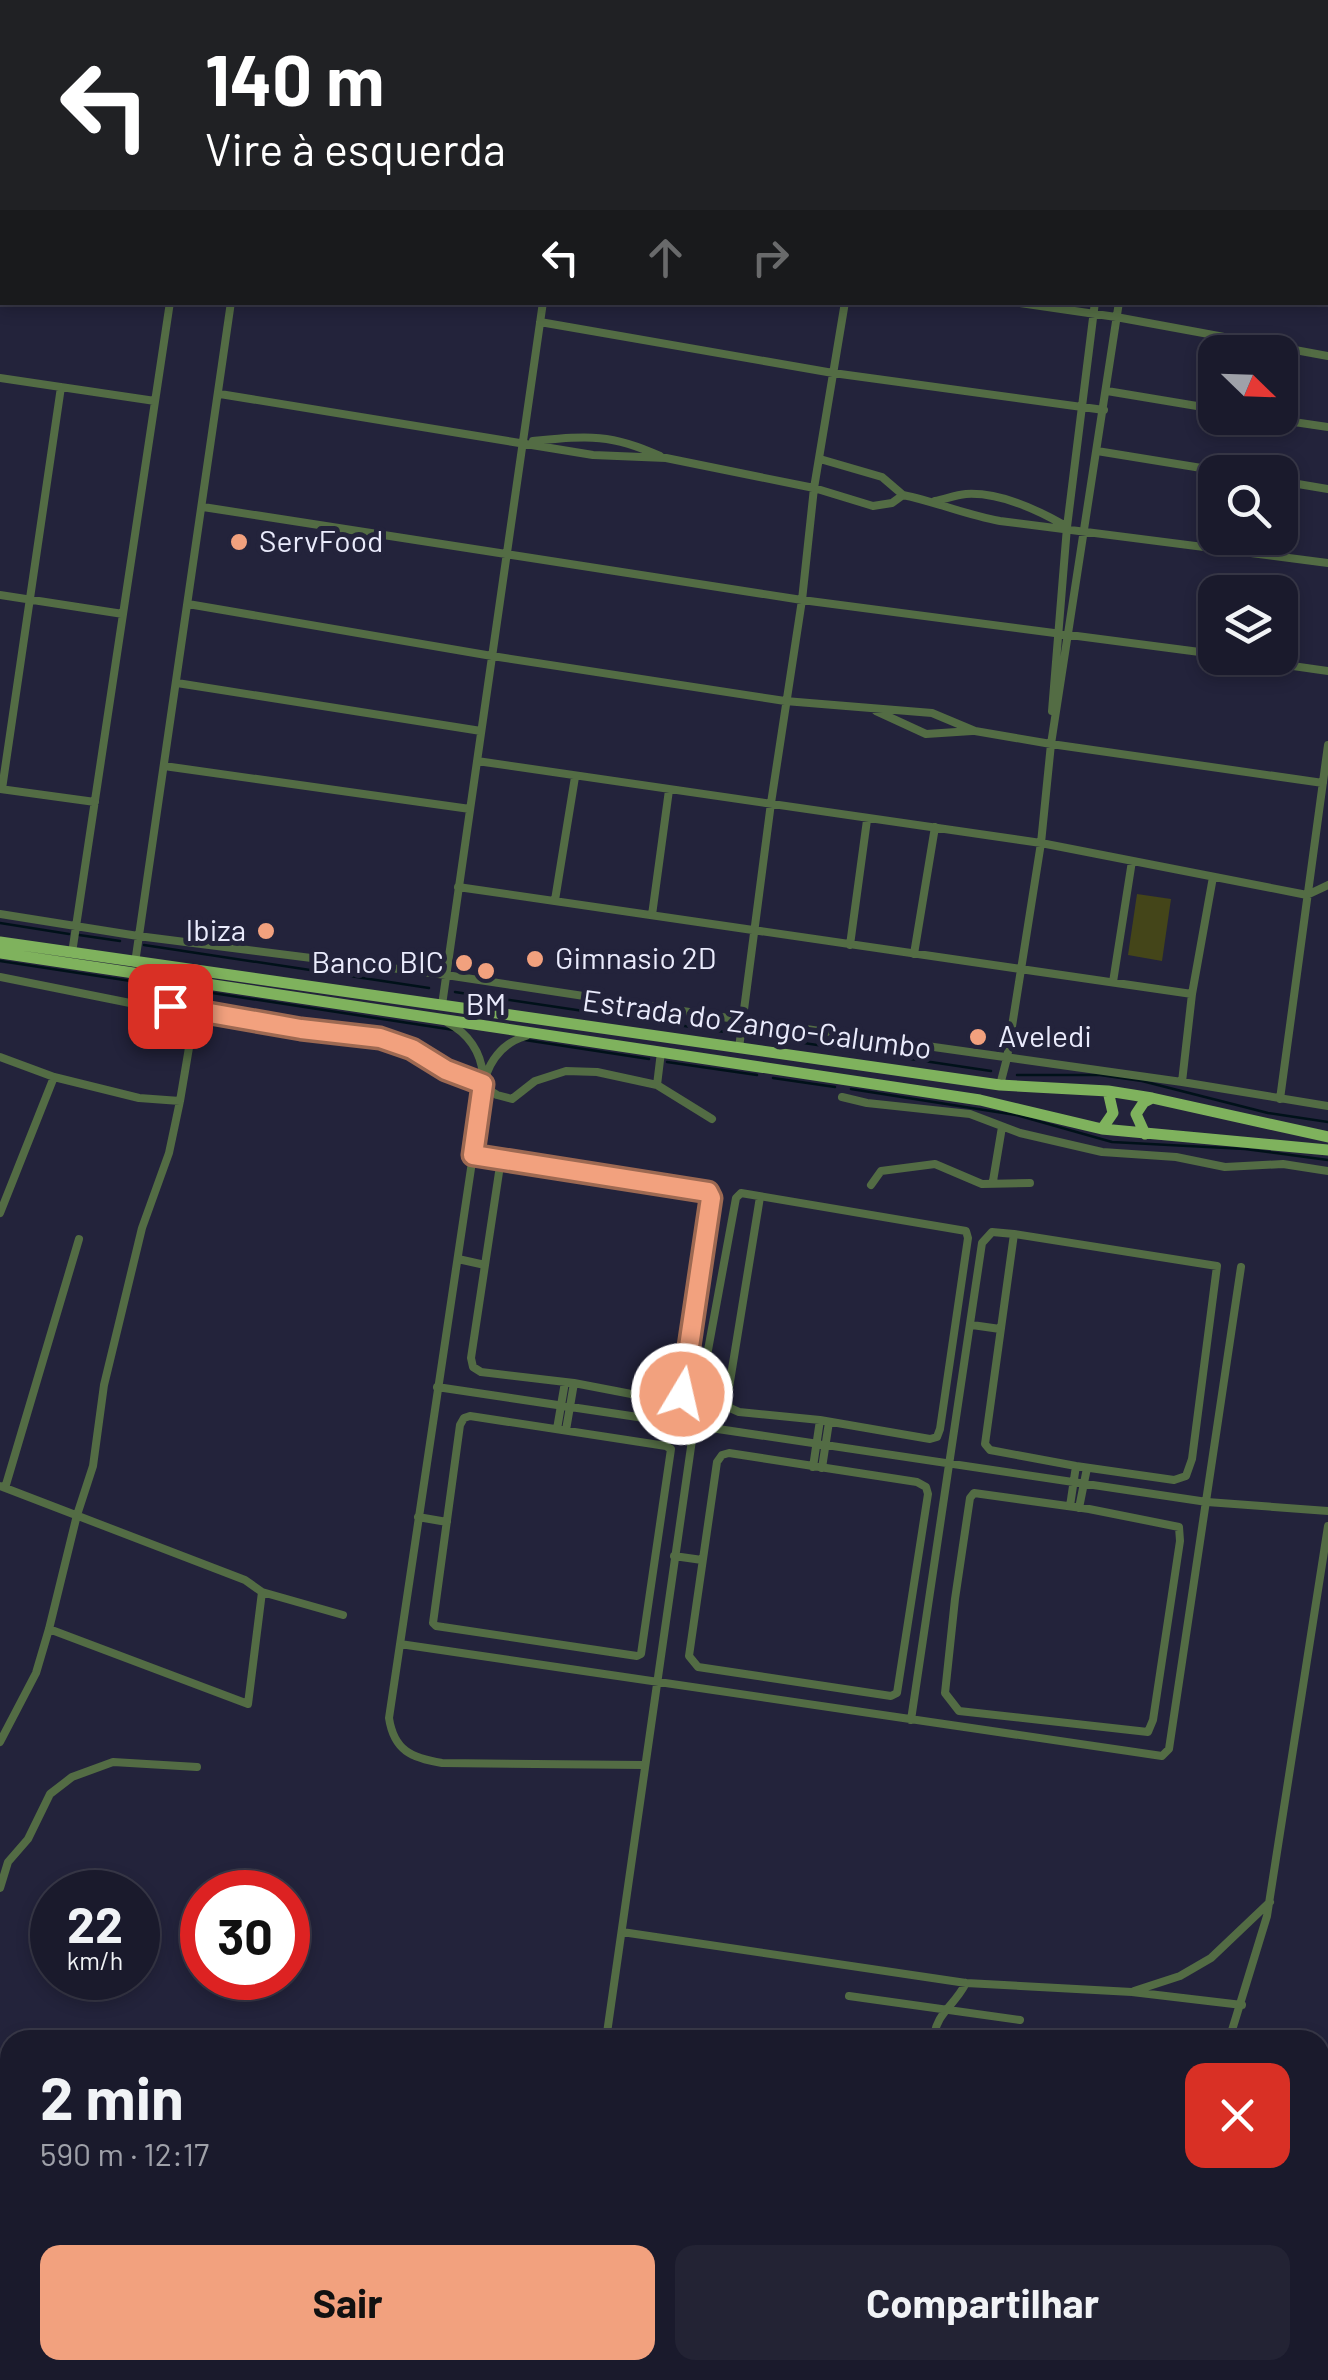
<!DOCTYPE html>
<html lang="pt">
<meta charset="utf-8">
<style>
:root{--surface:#1a1a2c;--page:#232334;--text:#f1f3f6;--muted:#9fa1a9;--line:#383848;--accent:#f2a17e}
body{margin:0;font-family:Barlow,sans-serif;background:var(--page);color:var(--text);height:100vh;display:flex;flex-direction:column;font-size:38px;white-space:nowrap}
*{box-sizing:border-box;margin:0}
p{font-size:32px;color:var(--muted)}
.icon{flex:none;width:55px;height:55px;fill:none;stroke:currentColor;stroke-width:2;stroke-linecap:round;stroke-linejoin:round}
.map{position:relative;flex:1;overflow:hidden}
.drawer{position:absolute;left:0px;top:2030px;width:1330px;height:350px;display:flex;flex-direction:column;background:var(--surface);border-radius:30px 30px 0 0;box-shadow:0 5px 15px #0003,0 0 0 2px var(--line)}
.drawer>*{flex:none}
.banner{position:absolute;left:0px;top:0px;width:1330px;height:305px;box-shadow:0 5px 15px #0003,0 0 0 2px var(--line);background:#202124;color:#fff;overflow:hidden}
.needle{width:65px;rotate:113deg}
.fabs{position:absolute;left:1198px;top:335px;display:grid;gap:20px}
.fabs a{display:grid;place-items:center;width:100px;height:100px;border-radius:20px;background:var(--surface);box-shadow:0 5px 15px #0003,0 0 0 2px var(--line);font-size:50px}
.speed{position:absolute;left:30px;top:1870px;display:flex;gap:20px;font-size:50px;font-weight:700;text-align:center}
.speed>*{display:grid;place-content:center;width:130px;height:130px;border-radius:50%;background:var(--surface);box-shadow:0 5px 15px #0003,0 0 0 2px var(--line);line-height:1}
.speed small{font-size:25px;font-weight:400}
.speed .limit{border:15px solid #d22;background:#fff;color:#111}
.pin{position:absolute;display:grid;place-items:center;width:85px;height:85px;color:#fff;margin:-42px;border-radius:20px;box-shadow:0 5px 15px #0006}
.me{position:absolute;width:110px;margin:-55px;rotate:9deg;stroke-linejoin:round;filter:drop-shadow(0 0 8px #0008)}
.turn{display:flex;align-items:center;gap:35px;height:210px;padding:0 40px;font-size:45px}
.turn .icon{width:130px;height:130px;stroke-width:2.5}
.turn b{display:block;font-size:70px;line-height:85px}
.lanes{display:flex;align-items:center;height:95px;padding:0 40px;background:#0003;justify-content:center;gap:50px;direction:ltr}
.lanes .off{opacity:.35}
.round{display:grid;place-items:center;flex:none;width:105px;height:105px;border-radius:20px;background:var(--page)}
.overview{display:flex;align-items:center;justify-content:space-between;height:170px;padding:0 40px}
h1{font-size:60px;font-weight:700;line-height:75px}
.primary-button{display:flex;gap:20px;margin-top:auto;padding:20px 40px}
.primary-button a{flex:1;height:115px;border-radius:20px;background:var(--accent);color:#111;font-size:40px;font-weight:700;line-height:115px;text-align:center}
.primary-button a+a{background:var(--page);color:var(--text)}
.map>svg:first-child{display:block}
.green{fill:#444519}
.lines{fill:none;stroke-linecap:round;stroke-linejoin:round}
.stream{stroke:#001119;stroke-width:2.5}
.street{stroke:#536c44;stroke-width:8}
.secondary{stroke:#6c9353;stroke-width:10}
.primary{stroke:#7fb25d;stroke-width:11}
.route-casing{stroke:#9d6952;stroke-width:25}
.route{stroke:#f2a17e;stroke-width:18}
.poi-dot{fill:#f2a17e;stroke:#23233b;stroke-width:4}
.labels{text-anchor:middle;stroke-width:10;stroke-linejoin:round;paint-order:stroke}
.poi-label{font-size:30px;fill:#eaebfc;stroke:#23233b;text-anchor:start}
.street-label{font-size:30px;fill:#eaebfc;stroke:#23233b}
</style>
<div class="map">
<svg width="1328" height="2380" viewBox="0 0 1328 2380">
<rect width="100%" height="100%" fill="#23233b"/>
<path class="green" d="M1137 894 1171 899 1162 961 1128 955Z"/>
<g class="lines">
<path class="stream" d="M0 923 69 934
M79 935 120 941
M144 945 429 988
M0 961 183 989
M193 990 454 1030
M455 992 725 1032
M750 1035 991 1071
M525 1040 649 1059
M667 1062 757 1075
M1017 1075H1100L1142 1081 1268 1113 1328 1122
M773 1078 835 1087
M851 1089 1016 1115 1112 1142 1245 1149 1328 1160"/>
<path class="street" d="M123 0 139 2
M682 0 696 2
M859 0 863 2
M1066 0V2
M1197 0 1199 2
M1288 0 1289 2
M151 2 152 0
M209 2 210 0
M271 2 272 0
M392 2V0
M580 2V0
M890 2V0
M969 2 970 0
M1159 2 1162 0
M1306 2 1311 0
M0 178 2 161
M1013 302 1116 317 1328 356
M540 322 833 373 1104 410
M0 378 155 401
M1107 391 1215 409
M220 394 593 455 666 458 814 488 873 506 892 503 903 495C937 502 966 515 1000 521L1328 563
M1267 418 1328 427
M533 441C587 436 610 433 660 456
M1097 451 1226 472
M820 459 882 477 903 495
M1280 481 1328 489
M935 501C945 499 956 495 966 494 1000 492 1036 509 1064 525
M203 507 802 600 1215 654
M0 595 123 614
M188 604 492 656 785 701 932 713 975 731 1051 744 1323 783
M1236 658 1328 671
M177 683 481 731
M876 711 926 734 972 731
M1052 711 1067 527 1095 302
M477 761 1041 843 1307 895 1328 885
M164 766 470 809
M0 789 95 802
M2 789 61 387
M458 887 1192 994
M555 900 575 777
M0 914 138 936 446 975 742 1020 1182 1082 1328 1106
M652 915 669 790
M850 945 867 820
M72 953 170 302
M914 954 935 827
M135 963 231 302
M0 977 140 1005 170 1006 301 1029 380 1038 413 1049 446 1071 467 1076 497 1095 512 1099 535 1081 566 1071 597 1072 657 1085 712 1119
M1113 982 1132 861
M132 999 173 997 187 992
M442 1005 543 302
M448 1023C468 1033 481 1052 483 1075
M739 1048 771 803 802 600 814 488 845 302
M0 1057 54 1077 139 1098 180 1101 195 1012
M1182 1082 1192 994 1213 877
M657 1085 661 1052
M1000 1085 1007 1058 1041 843 1051 744 1119 302
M842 1097 867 1103 970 1114 1020 1133 1102 1152 1176 1157 1225 1167 1283 1164 1328 1171
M1280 1099 1328 745
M473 1155C479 1111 476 1050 526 1036
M501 1159 471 1358 473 1367 481 1372 574 1383 673 1402 682 1395 711 1198 702 1188 501 1159 473 1155 389 1718C394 1751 412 1758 442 1763L644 1765
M993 1181 1002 1127
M871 1185 881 1171 935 1164 982 1184 1030 1183
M0 1213 54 1077
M1014 1234 1217 1266 1192 1459 1186 1476 1174 1480 1076 1466 990 1450 985 1444Z
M458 1259 485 1265
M972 1325 1000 1329
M437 1387 1207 1502 1328 1511
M470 1416 666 1446 671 1449 641 1654 637 1656 436 1626 433 1623 460 1425 464 1418Z
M557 1429 565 1382
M566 1430 574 1383
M729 1453 917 1482 926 1487 928 1494 897 1693 891 1696 698 1667 689 1656 717 1462 722 1455Z
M813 1467 820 1420
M822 1468 829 1422
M0 1486 245 1580 262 1592 248 1704 49 1629
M5 1488 79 1239
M974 1493 1089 1509 1179 1527 1180 1541 1153 1720 1148 1732 959 1711 945 1693 955 1599 970 1498Z
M1070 1506 1076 1466
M1079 1508 1087 1468
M418 1517 447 1522
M674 1556 702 1560
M262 1592 343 1615
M400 1644 1162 1756 1169 1749 1241 1267
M911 1720 982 1243 992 1232 1014 1234
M0 1742 36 1673 49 1629 77 1515 93 1466 104 1385 142 1228 169 1153 180 1101
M0 1888 8 1862 28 1839 50 1794 72 1777 113 1762 197 1767
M622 1932 966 1983 1132 1992 1242 2005
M1134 1991 1180 1976 1211 1958 1270 1902
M849 1996 1020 2020
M606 2040 694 1426 736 1198 741 1193 966 1231 968 1238 940 1429 937 1437 930 1439 820 1420 739 1412 730 1408 727 1400 760 1197
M933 2040C937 2011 953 2008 966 1983
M1229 2040 1267 1916 1328 1526
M0 2067 4 2084 10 2091
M0 2289 8 2297
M0 2298 10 2303
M1320 2302 1328 2301
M326 2370 332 2380
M908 2370 910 2380
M23 2380 24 2370
M165 2380V2370
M860 2380V2370
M885 2380 895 2370
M1084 2380 1085 2370"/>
<path class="secondary" d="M924 0 928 2"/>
<path class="primary" d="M0 942 1000 1085 1108 1091 1152 1098 1328 1137
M0 953 980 1100 1102 1129 1328 1150
M1102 1129 1113 1113 1108 1091
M1145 1134 1136 1114 1144 1102 1152 1098"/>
</g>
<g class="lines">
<g class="route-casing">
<path id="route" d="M170 1006 301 1029 380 1038 412 1049 446 1070 483 1084 473 1155 708 1192 711 1198 682 1394"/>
</g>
<use href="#route" class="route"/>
</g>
<g class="poi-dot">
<circle cx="239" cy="542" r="10"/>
<circle cx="266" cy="931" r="10"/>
<circle cx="535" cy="959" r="10"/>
<circle cx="464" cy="963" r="10"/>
<circle cx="486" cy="971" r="10"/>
<circle cx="978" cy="1037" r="10"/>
</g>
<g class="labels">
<g class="poi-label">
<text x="259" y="552">ServFood</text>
<text x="246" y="941" text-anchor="end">Ibiza</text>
<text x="555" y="969">Gimnasio 2D</text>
<text x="444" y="973" text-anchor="end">Banco BIC</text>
<text x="486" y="1015" text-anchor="middle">BM</text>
<text x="998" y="1047">Aveledi</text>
</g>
<g class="street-label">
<text transform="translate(757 1025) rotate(8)" y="10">Estrada do Zango-Calumbo</text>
</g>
</g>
</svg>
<div class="fabs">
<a><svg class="needle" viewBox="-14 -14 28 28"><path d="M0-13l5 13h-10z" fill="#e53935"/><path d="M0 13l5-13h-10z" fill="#9fa1a9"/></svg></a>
<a><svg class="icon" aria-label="search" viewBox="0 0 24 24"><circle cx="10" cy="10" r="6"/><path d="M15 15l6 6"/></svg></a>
<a><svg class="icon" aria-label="layers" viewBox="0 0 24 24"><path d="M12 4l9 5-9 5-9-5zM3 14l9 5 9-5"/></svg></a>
</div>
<div class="speed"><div>22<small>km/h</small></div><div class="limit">30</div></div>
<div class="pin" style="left:170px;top:1006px;background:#d93025"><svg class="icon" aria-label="arrive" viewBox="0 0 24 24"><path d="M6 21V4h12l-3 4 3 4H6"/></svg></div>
<svg class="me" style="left:682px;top:1394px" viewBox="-20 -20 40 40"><circle r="17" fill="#f2a17e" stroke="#fff" stroke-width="3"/><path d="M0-11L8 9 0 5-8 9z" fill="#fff"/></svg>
<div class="banner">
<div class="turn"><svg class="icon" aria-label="left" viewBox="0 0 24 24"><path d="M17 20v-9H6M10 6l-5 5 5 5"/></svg><div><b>140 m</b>Vire à esquerda</div></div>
<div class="lanes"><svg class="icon" aria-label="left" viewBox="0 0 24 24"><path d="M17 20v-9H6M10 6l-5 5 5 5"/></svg><svg class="icon off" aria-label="ahead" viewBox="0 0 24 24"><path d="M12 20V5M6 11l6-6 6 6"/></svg><svg class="icon off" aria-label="right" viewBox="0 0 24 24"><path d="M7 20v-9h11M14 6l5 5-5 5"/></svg></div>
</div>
<section class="drawer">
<div class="overview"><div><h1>2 min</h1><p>590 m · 12:17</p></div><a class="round" style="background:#d93025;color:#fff"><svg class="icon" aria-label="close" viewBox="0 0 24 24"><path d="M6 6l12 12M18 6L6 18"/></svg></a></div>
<div class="primary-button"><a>Sair</a><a>Compartilhar</a></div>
</section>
</div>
